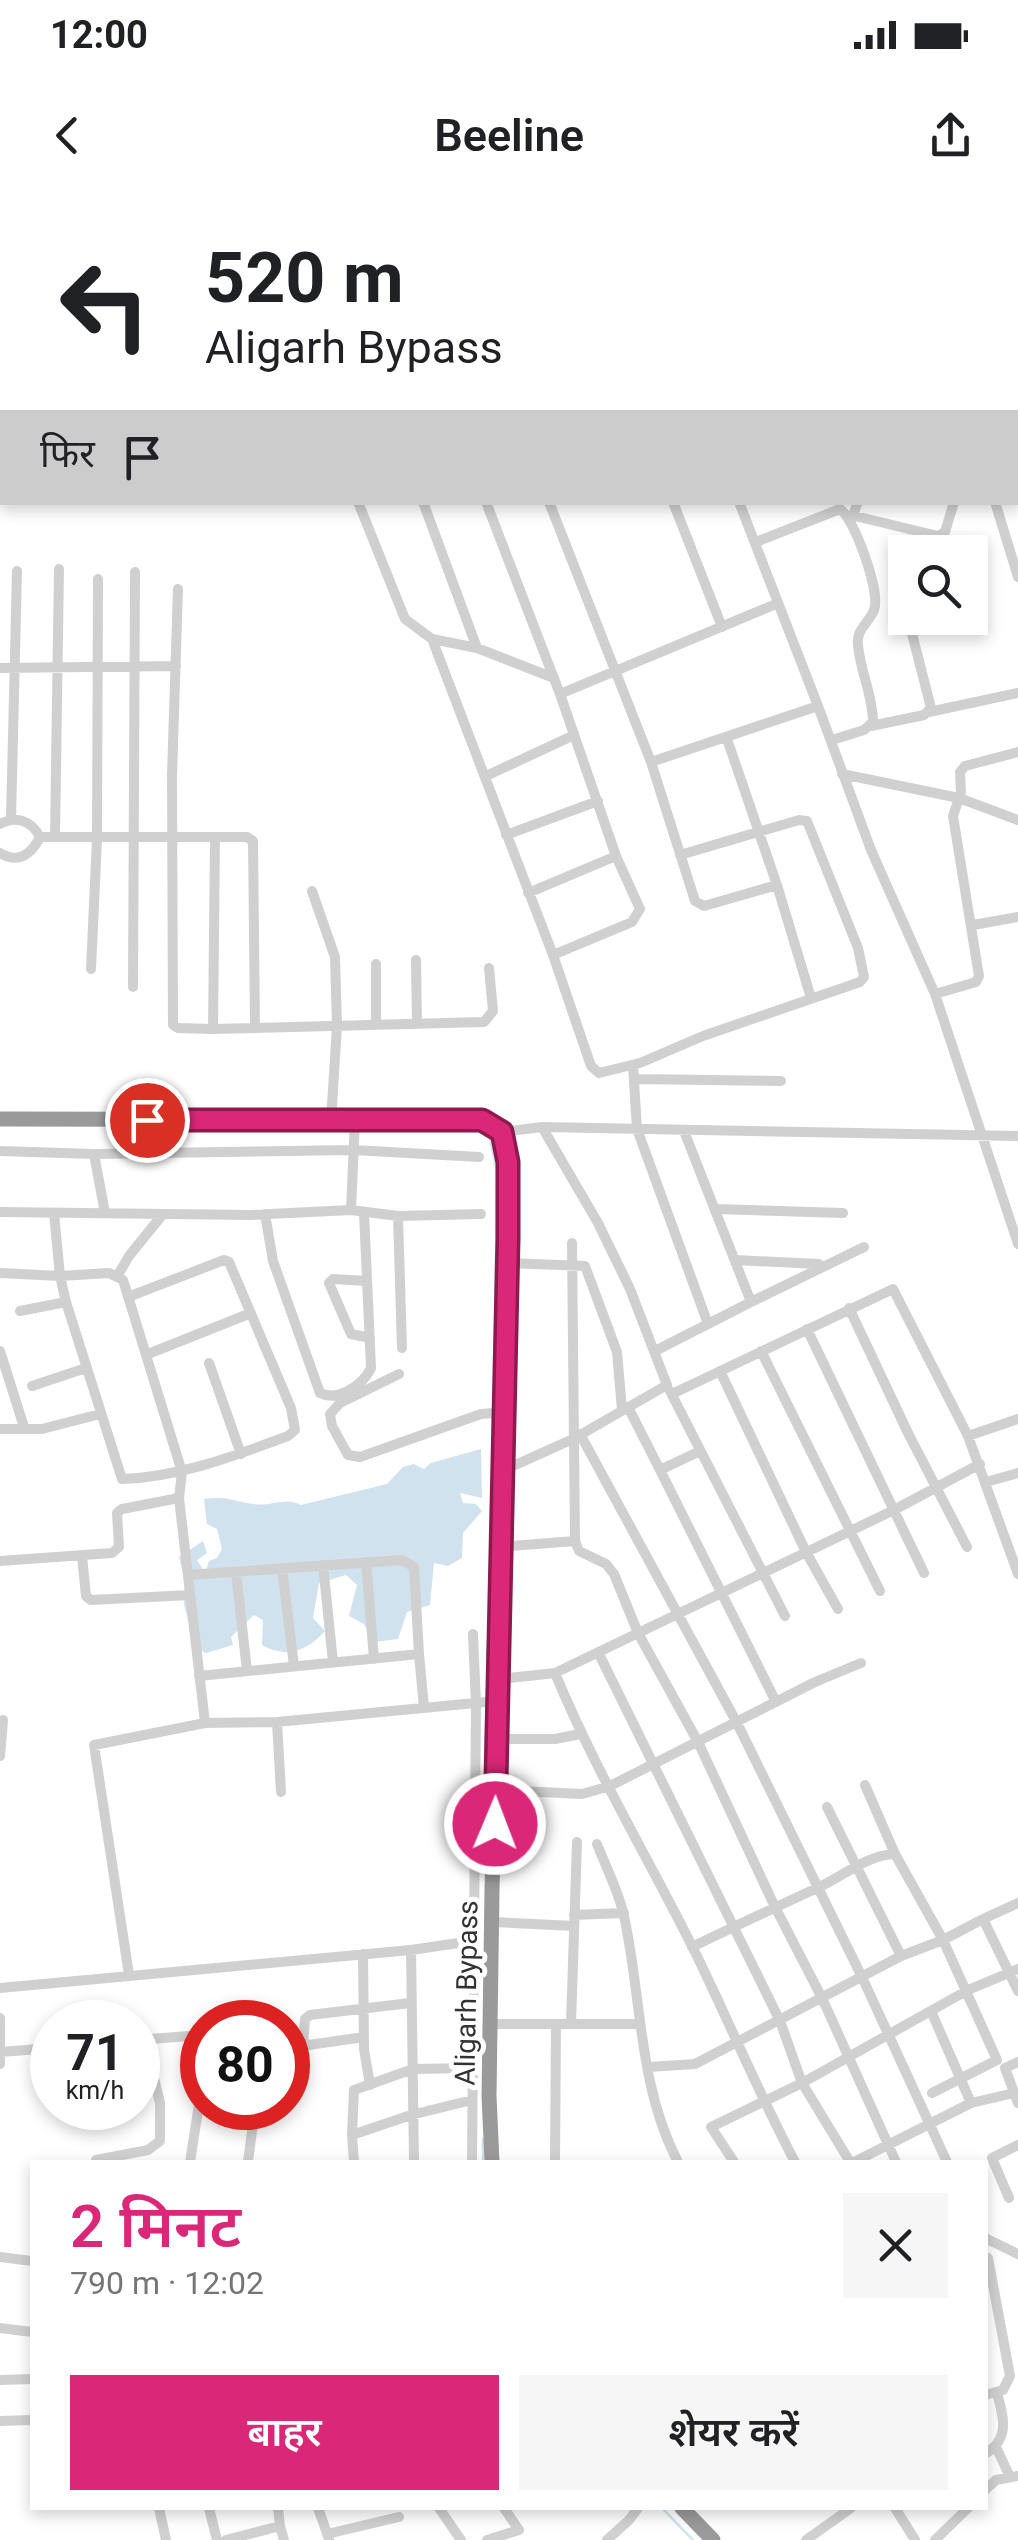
<!DOCTYPE html>
<html lang="hi">
<meta charset="utf-8">
<style>
:root{--surface:#fff;--page:#f6f6f6;--text:#202124;--muted:#757577;--accent:#db2777}
body{margin:0;font-family:Roboto,"Noto Sans Devanagari",sans-serif;background:var(--page);color:var(--text);height:100vh;display:flex;flex-direction:column;font-size:38px;white-space:nowrap}
*{box-sizing:border-box;margin:0}
p{font-size:32px;color:var(--muted)}
.icon{flex:none;width:55px;height:55px;fill:none;stroke:currentColor;stroke-width:2;stroke-linecap:round;stroke-linejoin:round}
.map{position:relative;flex:1;overflow:hidden}
.drawer{position:absolute;left:30px;top:1960px;width:958px;height:350px;display:flex;flex-direction:column;background:var(--surface);border-radius:0px;box-shadow:0 5px 15px #0003}
.drawer>*{flex:none}
.banner{position:absolute;left:0px;top:0px;width:1020px;height:305px;box-shadow:0 5px 15px #0003;background:#fff;color:var(--text);overflow:hidden}
.tools{position:absolute;left:888px;top:335px;display:grid;gap:20px}
.tools a{display:grid;place-items:center;width:100px;height:100px;border-radius:0px;background:var(--surface);box-shadow:0 5px 15px #0003;font-size:50px}
.speed{position:absolute;left:30px;top:1800px;display:flex;gap:20px;font-size:50px;font-weight:700;text-align:center}
.speed>*{display:grid;place-content:center;width:130px;height:130px;border-radius:50%;background:var(--surface);box-shadow:0 5px 15px #0003;line-height:1}
.speed small{font-size:25px;font-weight:400}
.speed .limit{border:15px solid #d22;background:#fff;color:#111}
.pin{position:absolute;display:grid;place-items:center;width:85px;height:85px;color:#fff;margin:-42px;border:5px solid #fff;border-radius:50%;box-shadow:0 2px 10px #0007}
.me{position:absolute;width:110px;margin:-55px;rotate:1deg;stroke-linejoin:round;filter:drop-shadow(0 0 8px #0008)}
.turn{display:flex;align-items:center;gap:35px;height:210px;padding:0 40px;font-size:45px}
.turn .icon{width:130px;height:130px;stroke-width:2.5}
.turn b{display:block;font-size:70px;line-height:85px}
.then{display:flex;align-items:center;height:95px;padding:0 40px;background:#0003;gap:20px;font-size:38px}
.round{display:grid;place-items:center;flex:none;width:105px;height:105px;border-radius:0px;background:var(--page)}
.overview{display:flex;align-items:center;justify-content:space-between;height:170px;padding:0 40px}
h1{font-size:60px;font-weight:600;line-height:75px;color:var(--accent)}
.button{display:flex;gap:20px;margin-top:auto;padding:20px 40px}
.button a{flex:1;height:115px;border-radius:0px;background:var(--accent);color:#fff;font-size:40px;font-weight:600;line-height:115px;text-align:center}
.button a+a{background:var(--page);color:var(--text)}
.status{display:flex;justify-content:space-between;align-items:center;height:70px;padding:0 50px;background:var(--surface);direction:ltr}
.status svg{height:28px;fill:currentColor}
header{display:flex;justify-content:space-between;align-items:center;height:130px;padding:0 40px;background:var(--surface);font-size:45px;font-weight:600}
.map>svg:first-child{display:block}
.water{fill:#cfe2ee}
.lines{fill:none;stroke-linecap:round;stroke-linejoin:round}
.stream{stroke:#cfe2ee;stroke-width:2.5}
.minor{stroke:#d0d0d0;stroke-width:10}
.highway{stroke:#9a9a9a;stroke-width:15}
.route-casing{stroke:#8e194d;stroke-width:25}
.route{stroke:#db2777;stroke-width:18}
.labels{text-anchor:middle;stroke-width:10;stroke-linejoin:round;paint-order:stroke}
.street-label{font-size:28px;fill:#333;stroke:#fff}
</style>
<div class="status"><b>12:00</b><svg viewBox="0 0 49 12"><path d="M0 12V9h3v3zM5 12V6h3v6zM10 12V3h3v9zM15 12V0h3v12zM26 1h20v11H26zM47 4h2v5h-2z"/></svg></div>
<header><svg class="icon" aria-label="back" viewBox="0 0 24 24"><path d="M15 5l-7 7 7 7"/></svg>Beeline<svg class="icon" aria-label="share" viewBox="0 0 24 24"><path d="M12 15V3M7 8l5-5 5 5M5 13v7h14v-7"/></svg></header>
<div class="map">
<svg width="1018" height="2340" viewBox="0 0 1018 2340">
<rect width="100%" height="100%" fill="#fff"/>
<path class="water" d="M481 1249 482 1298 460 1293 463 1303 476 1304 482 1311 463 1333 462 1358 448 1366 434 1363 430 1405 407 1412 398 1439 374 1442 364 1424 349 1416 357 1385 346 1375 319 1383 313 1418 325 1431C307 1451 287 1459 262 1445L263 1420 254 1415 231 1437 233 1445 206 1453 196 1448 184 1405 185 1380 179 1357 203 1341 207 1353 197 1360 205 1373 209 1361 217 1358 222 1349 217 1329 207 1324 204 1299C230 1296 230 1301 253 1304 271 1307 285 1296 301 1305L387 1284 403 1267 414 1264 424 1269 431 1263Z"/>
<g class="lines">
<path class="stream" d="M490 939 497 971 494 1211
M490 1456 494 1219
M483 1962V1939
M662 2308 693 2340"/>
<path class="minor" d="M217 0V2
M328 0V2
M394 0V2
M458 0V2
M587 0V2
M897 0V2
M1012 0V2
M45 2V0
M104 2V0
M162 2V0
M645 2V0
M0 41H2
M0 97H2
M0 163 2 162
M0 282 2 281
M358 302 405 419 432 439
M423 302 477 448
M486 302 560 494 616 656 640 709 632 722 553 755
M549 302 651 562
M673 302 722 427
M739 302 818 506
M995 302 1018 377
M855 316 938 336 945 332 954 302
M851 320 858 302
M756 342 840 309C854 318 881 392 874 410 869 423 856 429 858 445 860 471 873 495 873 522L864 530 832 540
M941 352 945 332
M178 389 172 575 173 825 178 828 213 829 484 822 493 811 489 768
M905 390V405
M0 468 176 466
M554 478 477 448 432 439 553 755 591 866 599 873 640 863 703 836 860 782 864 777 858 748 807 621 799 620 680 655
M560 494 776 404
M929 512 1018 493
M871 526 924 515 931 508 908 418
M727 539 777 685 811 798
M1018 552 965 566 960 572 961 592 953 616 979 776 976 782 935 794 1018 1044
M842 574 959 598 1018 620
M486 576 572 536
M11 619 17 371
M0 624C16 615 32 621 40 637
M506 635 598 601
M55 636 59 369
M40 637H247L253 641 255 827
M0 653C18 664 31 655 40 637
M777 685 704 706 695 701 651 562 818 506 871 650 935 794
M312 691 335 757 337 826 331 921
M528 693 616 656
M973 725 1018 717
M416 760 417 823
M376 764V824
M91 769 97 639 98 379
M133 787 135 372
M213 829 215 637
M633 865 637 929 708 1124
M634 879 781 881
M684 931 751 1102 864 1047
M502 932 542 927 1018 936
M0 951 94 954 353 950 479 957
M94 954 105 1013
M715 1009 843 1013
M351 1010 355 920
M0 1012 251 1015 351 1010 398 1016 481 1014
M54 1013 60 1076 66 1102 122 1279C180 1277 234 1256 288 1236L295 1230 291 1208 229 1062 224 1060 128 1097
M265 1014 273 1061 320 1193C338 1202 363 1185 371 1168L364 1013
M398 1016 402 1148
M572 1043 575 1341 579 1351 606 1364 614 1374 638 1433 698 1542 774 1705 822 1798 896 1962
M735 1060 819 1064
M508 1063 585 1066 617 1152 622 1210
M0 1073 60 1076 109 1073 123 1080 182 1272 179 1298 205 1523
M118 1075 129 1056 163 1014
M367 1081 333 1079 329 1083 351 1134 370 1138
M849 1108 908 1233 967 1347
M20 1111 66 1102
M807 1129 924 1373
M0 1151 24 1227
M655 1151 751 1102
M761 1151 880 1391
M148 1154 251 1113
M209 1163 241 1254
M720 1171 806 1352 838 1409
M399 1174 340 1203 330 1214 332 1226 348 1255 360 1257 481 1214 506 1212
M32 1186 86 1168
M670 1191 785 1416
M672 1194 893 1089 968 1236 1018 1219
M628 1207 660 1270 700 1251
M0 1229H42L100 1214
M580 1234 737 1523 862 1777 947 1962
M968 1236 1018 1374
M660 1270 776 1502
M502 1271 573 1239 667 1185 630 1089 598 1023 542 927
M986 1282 1018 1273
M499 1347 575 1341
M82 1356 86 1396 91 1400 190 1395
M0 1361 112 1353 119 1347 117 1313 122 1309 179 1298
M366 1362 374 1459
M323 1365 333 1462
M282 1368 294 1466
M236 1372 247 1471
M188 1375 402 1360 414 1367 419 1454 199 1476
M598 1452 780 1821 802 1883 850 1962
M419 1454 424 1508
M555 1473C594 1568 647 1656 693 1748 728 1819 758 1892 795 1962
M500 1479 555 1473 894 1310 980 1264
M277 1522 281 1592
M495 1539H555L580 1534
M0 1556 3 1520
M865 1585 895 1654
M497 1590 582 1594 610 1586 815 1482 861 1463
M827 1607 901 1756
M597 1644C606 1667 619 1692 624 1716 642 1798 638 1886 678 1962
M1018 1703 983 1719 1018 1791
M574 1715 624 1713
M493 1722 574 1726
M692 1747C733 1727 774 1708 815 1689 841 1678 866 1655 895 1654L943 1740 997 1860 932 1893
M411 1750 414 1962
M363 1754 364 1849 370 1885
M129 1775 94 1545 205 1523 277 1522 496 1501
M0 1788 411 1750 472 1741
M931 1811 971 1903
M0 1818V1864
M262 1822V1817
M491 1824H638
M571 1824 577 1642
M202 1826V1857
M138 1840 201 1835
M303 1846 305 1819 310 1815 410 1803
M288 1848 364 1837
M0 1852 52 1848
M1018 1862 1005 1868 1018 1903
M649 1867 695 1864 901 1756 943 1740 983 1719
M97 1908 105 1917 117 1918 121 1908
M352 1935 411 1915 472 1900
M96 1960 148 1950 160 1941V1903L155 1882 138 1881
M190 1962 202 1885
M248 1962 255 1908
M354 1962 352 1935 354 1890 413 1869 472 1868
M472 1962 476 1504 473 1434
M555 1962 556 1825
M734 1962 711 1927 802 1883 968 1790 1018 1769
M854 1962 971 1903 1014 1893
M1009 1998 992 1958 1018 1945
M985 2038 1018 2054
M0 2057 32 2061
M0 2128 32 2132
M0 2180 32 2179
M985 2195 1003 2190 1010 2176 988 2058
M0 2221 32 2220
M996 2247 1010 2277
M985 2254C1010 2239 1004 2218 997 2193
M985 2290 996 2280 1018 2276
M159 2308 166 2340
M209 2308 217 2340
M278 2308 280 2326
M318 2308 329 2339
M439 2308 461 2340
M895 2308 915 2340
M327 2334 399 2317
M226 2340 280 2326 284 2340
M487 2340 519 2330 504 2308
M607 2340 629 2320 638 2308
M806 2340 851 2308
M935 2340 968 2308"/>
<path class="highway" d="M0 919 482 920 502 932 508 962 509 1013 492 1690 489 1896 492 1962
M682 2308 713 2340"/>
</g>
<g class="lines">
<g class="route-casing">
<path id="route" d="M147 920H482L502 932 508 962V1038L495 1624"/>
</g>
<use href="#route" class="route"/>
</g>
<g class="labels">
<g class="street-label">
<text transform="translate(466 1793) rotate(-89)" y="10">Aligarh Bypass</text>
</g>
</g>
</svg>
<div class="tools">
<a><svg class="icon" aria-label="search" viewBox="0 0 24 24"><circle cx="10" cy="10" r="6"/><path d="M15 15l6 6"/></svg></a>
</div>
<div class="speed"><div>71<small>km/h</small></div><div class="limit">80</div></div>
<div class="pin" style="left:147px;top:920px;background:#d93025"><svg class="icon" aria-label="arrive" viewBox="0 0 24 24"><path d="M6 21V4h12l-3 4 3 4H6"/></svg></div>
<svg class="me" style="left:495px;top:1624px" viewBox="-20 -20 40 40"><circle r="17" fill="#db2777" stroke="#fff" stroke-width="3"/><path d="M0-11L8 9 0 5-8 9z" fill="#fff"/></svg>
<div class="banner">
<div class="turn"><svg class="icon" aria-label="left" viewBox="0 0 24 24"><path d="M17 20v-9H6M10 6l-5 5 5 5"/></svg><div><b>520 m</b>Aligarh Bypass</div></div>
<div class="then">फिर<svg class="icon" aria-label="arrive" viewBox="0 0 24 24"><path d="M6 21V4h12l-3 4 3 4H6"/></svg></div>
</div>
<section class="drawer">
<div class="overview"><div><h1>2 मिनट</h1><p>790 m · 12:02</p></div><a class="round"><svg class="icon" aria-label="close" viewBox="0 0 24 24"><path d="M6 6l12 12M18 6L6 18"/></svg></a></div>
<div class="button"><a>बाहर</a><a>शेयर करें</a></div>
</section>
</div>
